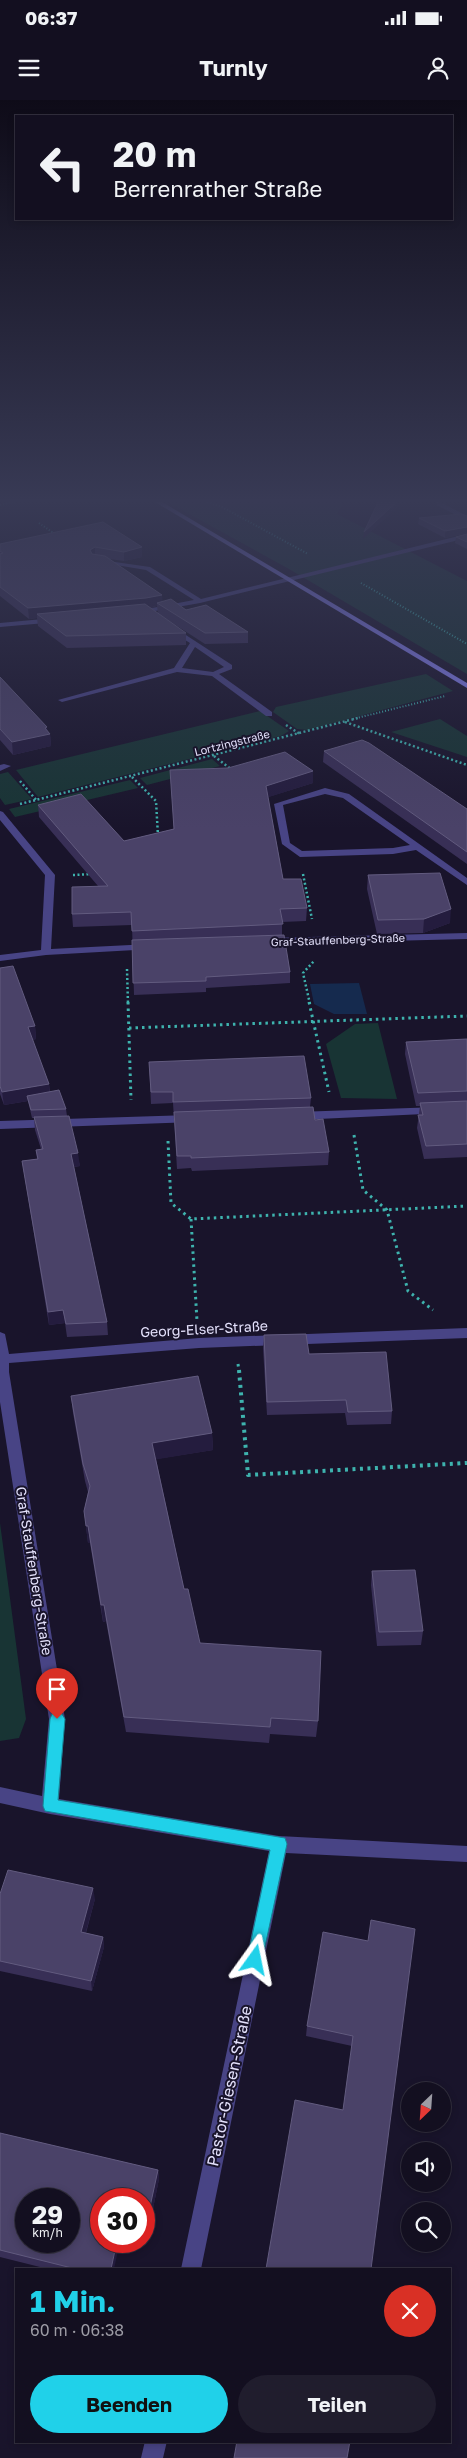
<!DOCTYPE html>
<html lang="de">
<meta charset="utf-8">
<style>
:root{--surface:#130f20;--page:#201d2d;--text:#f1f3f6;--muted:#9d9ca5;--line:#322f3e;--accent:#20d1e9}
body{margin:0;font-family:"Golos Text",sans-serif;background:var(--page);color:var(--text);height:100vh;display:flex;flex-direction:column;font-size:19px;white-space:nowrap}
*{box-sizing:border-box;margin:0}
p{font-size:16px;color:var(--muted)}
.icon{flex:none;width:28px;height:28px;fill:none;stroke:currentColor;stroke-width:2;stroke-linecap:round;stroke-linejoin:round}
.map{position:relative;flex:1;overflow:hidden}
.sheet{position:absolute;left:15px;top:2168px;width:436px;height:175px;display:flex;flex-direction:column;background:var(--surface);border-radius:0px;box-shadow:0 2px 8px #0003,0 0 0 1px var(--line)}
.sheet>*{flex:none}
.hud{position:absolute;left:15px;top:15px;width:438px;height:105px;border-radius:0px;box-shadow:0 2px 8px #0003,0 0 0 1px var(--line);background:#130f20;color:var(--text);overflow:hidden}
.needle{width:32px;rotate:205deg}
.fabs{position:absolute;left:401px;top:1982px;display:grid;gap:10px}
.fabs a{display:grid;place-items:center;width:50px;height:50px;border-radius:50%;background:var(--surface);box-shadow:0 2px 8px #0003,0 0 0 1px var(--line);font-size:25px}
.speed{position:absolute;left:15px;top:2088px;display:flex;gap:10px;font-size:25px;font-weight:700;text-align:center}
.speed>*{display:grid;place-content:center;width:65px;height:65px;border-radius:50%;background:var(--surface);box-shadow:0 2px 8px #0003,0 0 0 1px var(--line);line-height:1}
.speed small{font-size:12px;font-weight:400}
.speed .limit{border:8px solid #d22;background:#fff;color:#111}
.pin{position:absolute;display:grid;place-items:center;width:42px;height:42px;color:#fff;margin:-51px -21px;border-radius:50% 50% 50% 0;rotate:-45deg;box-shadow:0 0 5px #0007}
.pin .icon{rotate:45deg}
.me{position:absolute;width:55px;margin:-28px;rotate:12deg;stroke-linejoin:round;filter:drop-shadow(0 0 4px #0008)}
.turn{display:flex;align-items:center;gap:18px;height:105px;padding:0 15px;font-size:22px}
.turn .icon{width:65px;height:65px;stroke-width:2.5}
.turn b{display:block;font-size:35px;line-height:42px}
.round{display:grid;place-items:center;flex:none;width:52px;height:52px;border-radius:26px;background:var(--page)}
.headline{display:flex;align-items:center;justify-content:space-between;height:85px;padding:0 15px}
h1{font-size:30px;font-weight:700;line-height:38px;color:var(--accent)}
.action{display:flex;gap:10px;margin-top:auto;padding:10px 15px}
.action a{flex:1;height:58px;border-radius:30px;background:var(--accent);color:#111;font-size:20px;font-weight:700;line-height:58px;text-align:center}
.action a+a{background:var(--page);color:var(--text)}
.status{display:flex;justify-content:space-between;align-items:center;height:35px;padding:0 25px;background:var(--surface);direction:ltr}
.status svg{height:14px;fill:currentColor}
header{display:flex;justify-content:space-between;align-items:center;height:65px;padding:0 15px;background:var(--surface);font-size:22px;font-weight:700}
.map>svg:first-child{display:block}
.green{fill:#183434}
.water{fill:#152a4e}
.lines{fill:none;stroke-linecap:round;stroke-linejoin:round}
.path-far3{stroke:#3eb3ae;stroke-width:2;stroke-dasharray:1 2;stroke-linecap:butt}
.path-far2{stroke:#3eb3ae;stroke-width:2.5;stroke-dasharray:2 2.5;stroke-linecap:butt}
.path-far1{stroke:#3eb3ae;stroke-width:3;stroke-dasharray:2.5 4;stroke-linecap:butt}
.path{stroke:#3eb3ae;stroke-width:4;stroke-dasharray:3 4.5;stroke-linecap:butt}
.lane{fill:#484485;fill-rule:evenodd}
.street{fill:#484485;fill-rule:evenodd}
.secondary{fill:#8681f3;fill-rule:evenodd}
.wall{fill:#382f56;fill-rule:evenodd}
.shaded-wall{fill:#241c3e}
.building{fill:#4a4268;stroke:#625b7f;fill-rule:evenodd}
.route{fill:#20d1e9;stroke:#158897}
.labels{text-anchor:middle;stroke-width:4;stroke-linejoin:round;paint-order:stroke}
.far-street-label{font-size:11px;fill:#e4e1fc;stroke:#19142b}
.street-label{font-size:14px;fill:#e4e1fc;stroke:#19142b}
.near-street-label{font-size:16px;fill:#e4e1fc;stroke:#19142b}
</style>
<div class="status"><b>06:37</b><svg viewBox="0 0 49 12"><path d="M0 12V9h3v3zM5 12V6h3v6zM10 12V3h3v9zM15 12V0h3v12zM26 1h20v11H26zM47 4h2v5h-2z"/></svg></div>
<header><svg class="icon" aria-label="menu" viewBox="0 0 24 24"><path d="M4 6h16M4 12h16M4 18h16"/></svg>Turnly<svg class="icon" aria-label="person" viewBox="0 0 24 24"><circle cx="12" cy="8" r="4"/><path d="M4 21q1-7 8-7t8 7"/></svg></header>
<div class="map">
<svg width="467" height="2358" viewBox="0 0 467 2358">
<rect width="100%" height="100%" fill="#19142b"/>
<path class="green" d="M162 399H345L337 414 467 481V574L289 469Z
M426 574 453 591 307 630 297 629 273 612 276 607Z
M260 611 289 631 281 636 38 697 16 670Z
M440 619 467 636V657L391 632Z
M212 659 220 666 147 685 140 678Z
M8 672 32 699 5 705 0 698V674Z
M130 680 138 688 15 717 9 709Z
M378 923 397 999 341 998 326 944 355 924Z
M0 1423 26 1619 19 1638 0 1641Z"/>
<path class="water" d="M359 883 367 914H334L314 904 310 884Z"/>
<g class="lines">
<path class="path-far3" d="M199 399 222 407 308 454
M0 405 24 399
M39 423 55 434
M361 483 467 544
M353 619 445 596"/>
<path class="path-far2" d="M345 622 467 665
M286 625 300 634
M214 656 232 670
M132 677 156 701 158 736
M20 681 37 701
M20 704 358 618
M303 774 312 819
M73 775 91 774
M127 869 128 904
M310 904 303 873 314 861"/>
<path class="path-far1" d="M128 902 131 1000
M309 902 329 992
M129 928 467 916
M354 1035 363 1090 387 1110 408 1191 433 1210
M168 1041 171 1103 191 1119 467 1106
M191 1119 197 1221
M238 1264 239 1271"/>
<path class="path" d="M239 1270 248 1375 467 1363"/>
<path class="lane" d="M4 664 11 666 0 671V665Z"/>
<path class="street" d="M434 399H440L442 403 467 416V421L437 405Z
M467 434V438L200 503 138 514 136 513V511L194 500 146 470 98 462 101 460 150 467 201 499Z
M54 518 58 520 57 522 0 527V523Z
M172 526 232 565V569L219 574 272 612V616H266L212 576 177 572 62 602 58 600 174 568 190 543 169 530 168 528ZM195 547 224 567 213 572 182 568Z
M325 688 349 694 467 778V785L416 750 393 754 300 757 282 744 274 704ZM325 694 343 698 410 745 393 748 302 751 290 743 283 705Z
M0 711 3 712 55 775 51 849 150 844 155 847 153 849 46 855 0 861V855L41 850 45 775 0 720Z
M467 833V839L270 844 265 841 270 838Z
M467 1006V1012L297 1020 291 1016 297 1012Z
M190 1015 196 1019 194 1022 0 1029V1021Z
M467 1228V1238L199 1248 9 1263V1272L65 1619 59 1699 279 1736 467 1746V1762L286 1753 201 2169H181L269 1751 50 1714 0 1703V1687L42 1696 49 1619 0 1302V1232L5 1234 9 1254 199 1238Z
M145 2341H167L163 2358H141Z"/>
<path class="secondary" d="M150 399H157L467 583V588Z"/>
</g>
<path class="wall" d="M467 416V433L445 438 418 424 419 418Z
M467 434V449L455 443 456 437Z
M0 444 142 447V457L124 461 110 459 163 501 248 532V543L205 544 174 524 186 533V545L67 548 38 526 37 518 29 519 0 496ZM157 506 158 513 150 508Z
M0 577 50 634 51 646 13 655 0 640Z
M324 651 467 709V764L323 662Z
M170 670 313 671V683L268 697 283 779 307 808 306 821 282 822V835L290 872V883L206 888V892L134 895 132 825 73 827 72 814 98 786 39 717 38 705 124 741 174 729Z
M368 775 450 823 423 833 377 834 367 789Z
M0 868 35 926 36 939 32 940 49 984 50 992 66 1009 67 1016 80 1066 74 1067 107 1222 108 1235 67 1237 65 1223 49 1225 22 1061 37 1059 36 1050 41 1049 35 1030 34 1018H32L28 1001 4 1005 0 994Z
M467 939V1057L424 1059 417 1028 420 1006H416L405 954 406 942Z
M149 962 311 998 310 1007 315 1020 329 1052 328 1065 192 1071 191 1068 177 1069 173 1003 151 1004Z
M264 1235 309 1254 392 1311 391 1324 347 1325 345 1313 267 1315 263 1248Z
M71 1296 212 1333 213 1350 156 1359 184 1489 200 1543 318 1621 316 1637 270 1634 269 1643 126 1632 106 1521 103 1522 90 1443H88L84 1411 88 1392 85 1381 73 1313Z
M372 1471 423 1531 421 1545 377 1546 371 1485Z
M0 1794 95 1799 86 1833 103 1837 104 1847 92 1891 0 1871Z
M368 1841 352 1946 306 1936 307 1926Z
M0 2033 158 2070 159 2079 148 2133 144 2132V2099H101L114 2169H48L0 2157Z"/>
<path class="shaded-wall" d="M401 398H408L363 439 364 432Z
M467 427V433L445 438V431Z
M95 447V457L91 460 90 450Z
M142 447V457L124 461V452Z
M162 495 163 505 157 503V506L147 508 37 514V518L29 519 28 508Z
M47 627 48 634H50L51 646 13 655 12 642Z
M313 671V683L266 698V686Z
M451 809 450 823 423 833 424 819Z
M35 926 36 939 29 940 28 927Z
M49 984 50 997 27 996 28 1001 4 1005 2 992Z
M78 1053 80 1066 73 1067 71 1054Z
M63 1210 65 1223 49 1225 48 1212Z
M212 1333 213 1350 153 1360 152 1343Z
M86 1426H88L90 1443H88Z
M101 1505H104L106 1521 103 1522Z
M93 1788 95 1799 83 1842 81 1832Z
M103 1837 104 1847 92 1891 91 1881Z
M158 2070 159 2079 148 2133 146 2125Z
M117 2141H120L114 2169H111Z"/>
<path class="building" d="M380 398H401L364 432Z
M461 414 467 416V427L445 431 419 418Z
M103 422 142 447 124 452 95 447 90 450 92 454 105 456 162 495 146 498 28 508 0 487V454L3 453 0 451V444Z
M467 434V442L456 437Z
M171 499 186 510 206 505 248 532 205 533 157 503Z
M145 504 186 533 66 536 37 514Z
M0 577 47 627 45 628 50 634 12 642 0 629Z
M362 640 369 643 467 709V752L324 651Z
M285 652 313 671 266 686 283 779H301L307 808 280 809 283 824 132 831 131 812 72 814V787L108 786 38 705 81 694 124 741 174 729 170 670 228 668Z
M440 773 451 809 424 819 378 820 368 775Z
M284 835 290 872 206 877V881L133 883 132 840Z
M13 866 35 926 28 927 49 984 2 992 0 986V868Z
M467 939V991L418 993 406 942Z
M304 956 311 998 173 1002V992H151L149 962Z
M59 990 66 1009 31 1010 27 996Z
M467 1001V1044L426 1046 418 1015H423L420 1003Z
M313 1007 315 1020 323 1019 329 1052 191 1058V1056H177L174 1012Z
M69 1016 78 1053 71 1054 107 1222 66 1224 63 1210 48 1212 22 1061 38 1059 36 1050 43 1049 34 1017Z
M306 1234 309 1254 386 1252 392 1311 348 1312 346 1300 267 1302 264 1235Z
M198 1276 212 1333 152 1343 184 1489H188L200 1543 321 1551 318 1621 271 1618 270 1627 124 1617 104 1505H101L88 1426H86L84 1411 90 1386 83 1364 71 1296Z
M415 1470 423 1531 379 1532 372 1471Z
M8 1770 93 1788 81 1832 103 1837 91 1881 0 1861V1794Z
M371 1820 415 1829 371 2169H266L295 2000 343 2010 353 1936 307 1926 323 1832 368 1841Z
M0 2033 158 2070 146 2125 144 2124V2099H101V2141H117L111 2169H76L0 2150ZM26 2099H69V2141H26Z
M237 2341H350L347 2358H234Z"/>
<linearGradient id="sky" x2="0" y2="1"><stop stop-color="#0e0b18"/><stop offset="0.55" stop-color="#383a55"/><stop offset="1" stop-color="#383a55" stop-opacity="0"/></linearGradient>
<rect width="467" height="729" fill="url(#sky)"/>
<path class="route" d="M57 1612 62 1614 65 1619 58 1700 285 1738 287 1744 261 1865 255 1868 249 1865 247 1860 270 1750 45 1711 43 1706 50 1619 52 1614Z"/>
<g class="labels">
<g class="far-street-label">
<text transform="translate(232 643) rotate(-14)" y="4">Lortzingstraße</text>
<text transform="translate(338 840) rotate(-2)" y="4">Graf-Stauffenberg-Straße</text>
</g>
<g class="street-label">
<text transform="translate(204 1229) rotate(-3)" y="5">Georg-Elser-Straße</text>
<text transform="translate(34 1471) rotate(81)" y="5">Graf-Stauffenberg-Straße</text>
</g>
<g class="near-street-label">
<text transform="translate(229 1986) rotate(-78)" y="6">Pastor-Giesen-Straße</text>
</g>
</g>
</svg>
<div class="fabs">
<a><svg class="needle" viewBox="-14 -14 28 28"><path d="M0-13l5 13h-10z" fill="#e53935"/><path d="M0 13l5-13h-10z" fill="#9d9ca5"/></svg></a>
<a><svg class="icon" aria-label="sound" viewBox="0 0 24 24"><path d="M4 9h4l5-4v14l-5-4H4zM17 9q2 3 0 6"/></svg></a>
<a><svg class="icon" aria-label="search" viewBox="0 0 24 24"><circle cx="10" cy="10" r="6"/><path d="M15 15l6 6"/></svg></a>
</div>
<div class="speed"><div>29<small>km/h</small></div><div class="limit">30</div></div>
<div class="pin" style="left:57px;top:1619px;background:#d93025"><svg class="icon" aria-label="arrive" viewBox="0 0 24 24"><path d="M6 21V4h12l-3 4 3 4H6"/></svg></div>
<svg class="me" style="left:255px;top:1860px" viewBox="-20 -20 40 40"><path d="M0-17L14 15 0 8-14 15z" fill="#20d1e9" stroke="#fff" stroke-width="4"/></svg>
<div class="hud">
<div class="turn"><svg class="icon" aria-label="left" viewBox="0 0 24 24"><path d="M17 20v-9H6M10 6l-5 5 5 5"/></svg><div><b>20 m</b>Berrenrather Straße</div></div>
</div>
<section class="sheet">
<div class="headline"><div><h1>1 Min.</h1><p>60 m · 06:38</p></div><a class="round" style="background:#d93025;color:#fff"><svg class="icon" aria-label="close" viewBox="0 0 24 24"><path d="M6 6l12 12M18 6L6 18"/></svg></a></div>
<div class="action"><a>Beenden</a><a>Teilen</a></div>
</section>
</div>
